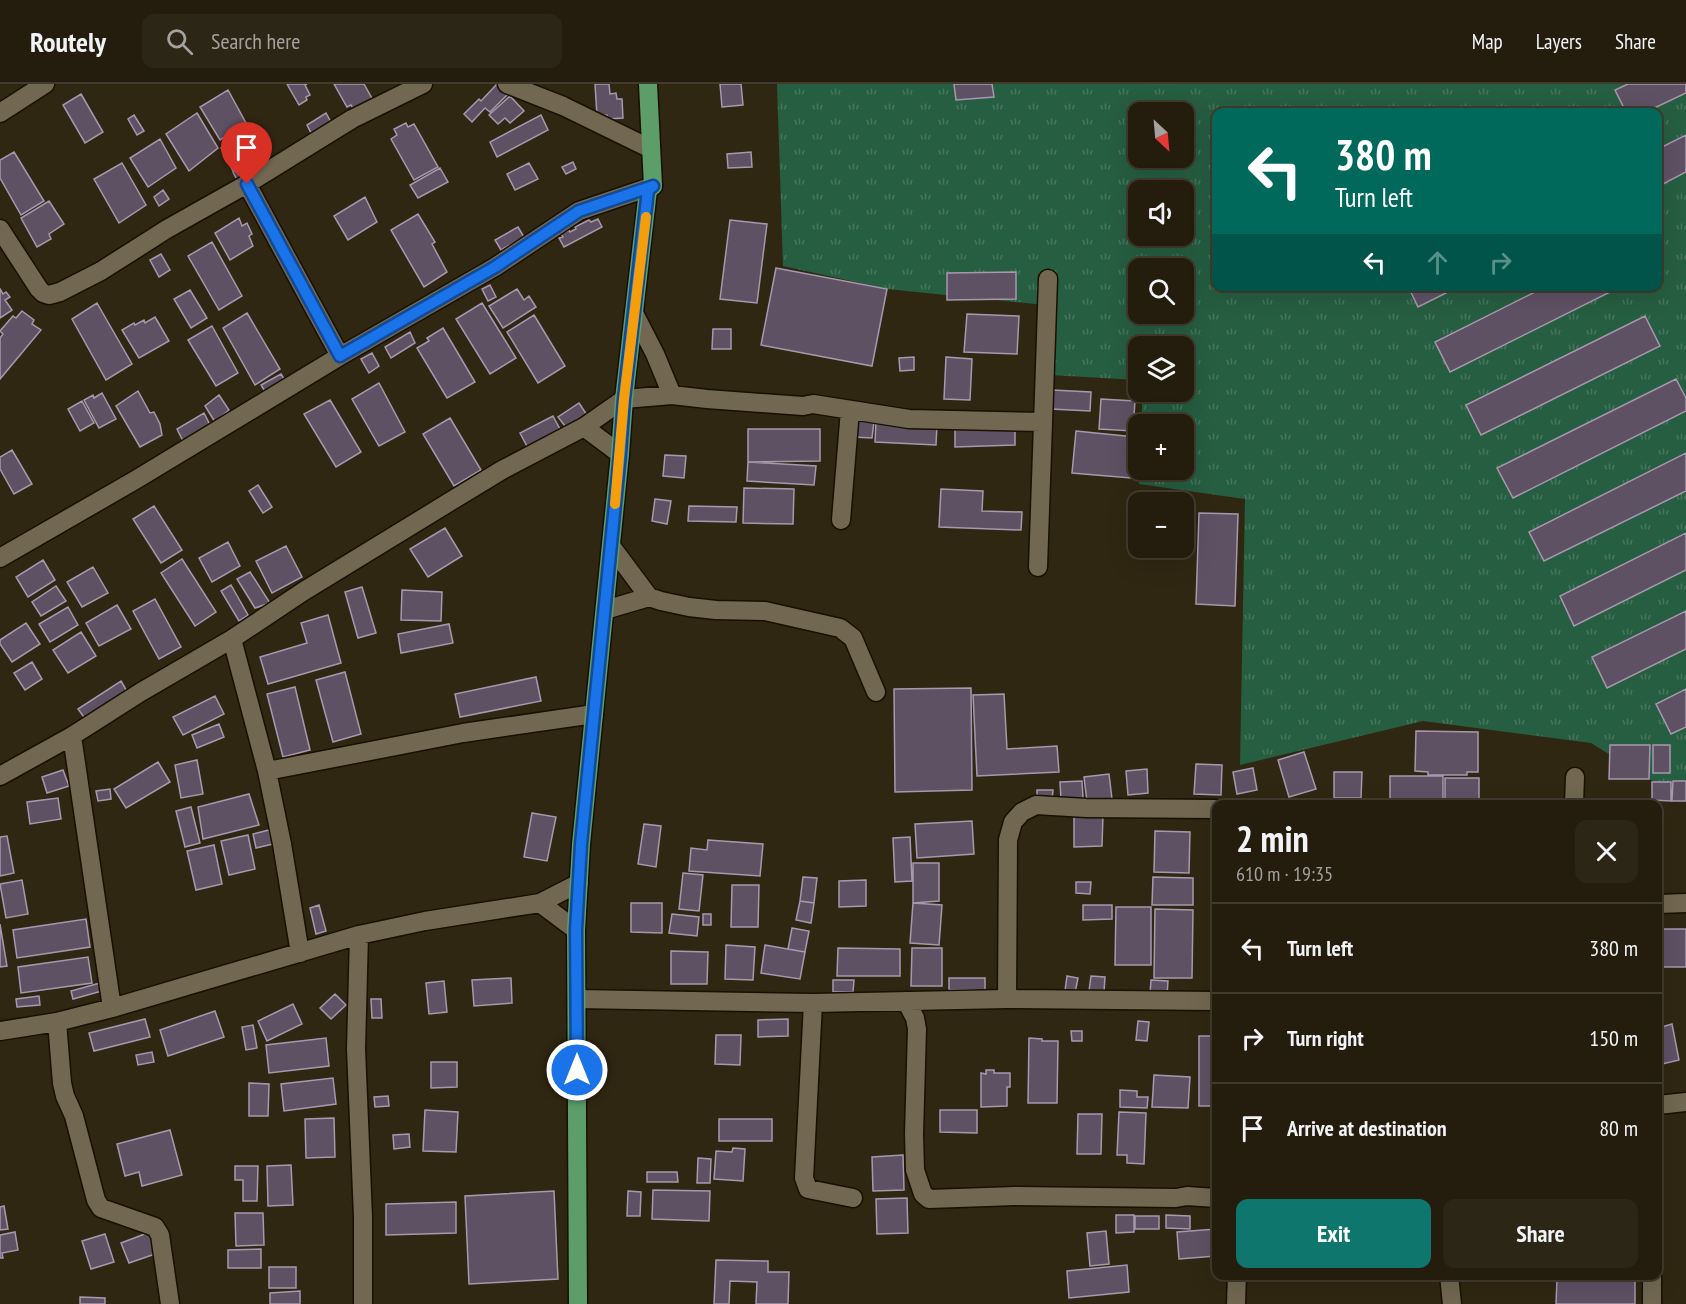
<!DOCTYPE html>
<meta charset="utf-8">
<style>
:root{--surface:#241d0e;--page:#2c2617;--text:#f1f3f6;--muted:#a3a29e;--line:#413b2e;--accent:#0f766e}
body{margin:0;font-family:"PT Sans Narrow",sans-serif;background:var(--page);color:var(--text);height:100vh;display:flex;flex-direction:column;font-size:22px;white-space:nowrap}
*{box-sizing:border-box;margin:0}
p{font-size:20px;color:var(--muted)}
.icon{flex:none;width:33px;height:33px;fill:none;stroke:currentColor;stroke-width:2;stroke-linecap:round;stroke-linejoin:round}
.map{position:relative;flex:1;overflow:hidden}
.side{position:absolute;left:1212px;top:716px;width:450px;height:480px;display:flex;flex-direction:column;background:var(--surface);border-radius:12px;box-shadow:0 6px 24px #0002,0 0 0 2px var(--line)}
.side>*{flex:none}
.guide{position:absolute;left:1212px;top:24px;width:450px;height:183px;border-radius:12px;box-shadow:0 6px 24px #0002,0 0 0 2px var(--line);background:#00695c;color:#fff;overflow:hidden}
.needle{width:39px;rotate:154deg}
.controls{position:absolute;left:1128px;top:18px;display:grid;gap:12px}
.controls a{display:grid;place-items:center;width:66px;height:66px;border-radius:12px;background:var(--surface);box-shadow:0 6px 24px #0002,0 0 0 2px var(--line);font-size:30px}
.pin{position:absolute;display:grid;place-items:center;width:51px;height:51px;color:#fff;margin:-62px -26px;border-radius:50% 50% 50% 0;rotate:-45deg;box-shadow:0 0 6px #0007}
.pin .icon{rotate:45deg}
.me{position:absolute;width:66px;margin:-33px;rotate:0deg;stroke-linejoin:round;filter:drop-shadow(0 0 4px #0008)}
.turn{display:flex;align-items:center;gap:21px;height:126px;padding:0 24px;font-size:27px}
.turn .icon{width:78px;height:78px;stroke-width:2.5}
.turn b{display:block;font-size:42px;line-height:51px}
.lanes{display:flex;align-items:center;height:57px;padding:0 24px;background:#0003;justify-content:center;gap:30px;direction:ltr}
.lanes .off{opacity:.35}
.round{display:grid;place-items:center;flex:none;width:63px;height:63px;border-radius:12px;background:var(--page)}
.headline{display:flex;align-items:center;justify-content:space-between;height:102px;padding:0 24px}
h1{font-size:36px;font-weight:600;line-height:45px}
.cta{display:flex;gap:12px;margin-top:auto;padding:12px 24px}
.cta a{flex:1;height:69px;border-radius:12px;background:var(--accent);color:#fff;font-size:24px;font-weight:600;line-height:69px;text-align:center}
.cta a+a{background:var(--page);color:var(--text)}
ul{padding:0;list-style:none}
li{display:flex;align-items:center;gap:18px;height:90px;padding:0 24px;border-top:2px solid var(--line)}
li div{flex:1}
li b{display:block;font-size:22px}
li em{font-style:normal}
header{display:flex;align-items:center;gap:36px;box-sizing:border-box;height:84px;padding:0 30px;background:var(--surface);border-bottom:2px solid var(--line)}
header strong{font-size:28px}
nav{display:flex;gap:33px;margin-inline-start:auto;font-size:21px}
.search{width:420px;height:54px;background:var(--page);display:flex;align-items:center;gap:15px;box-sizing:border-box;padding:0 21px;border-radius:12px;color:var(--muted);font-size:22px}
.map>svg:first-child{display:block}
.grass{fill:url(#grass-tufts);fill-rule:evenodd}
.building{fill:#5f5164;stroke:#a898ae;stroke-width:1.5}
.lines{fill:none;stroke-linecap:round;stroke-linejoin:round}
.minor-casing{stroke:#181000;stroke-width:21}
.major-casing{stroke:#181000;stroke-width:21}
.minor{stroke:#726851;stroke-width:18}
.major{stroke:#5c9d6a;stroke-width:18}
.route-casing{stroke:#114b97;stroke-width:15}
.route{stroke:#1a73e8;stroke-width:10}
.slow{stroke:#f59e0b;stroke-width:10}
</style>
<header>
<strong>Routely</strong>
<div class="search"><svg class="icon" aria-label="search" viewBox="0 0 24 24"><circle cx="10" cy="10" r="6"/><path d="M15 15l6 6"/></svg>Search here</div>
<nav><a>Map</a><a>Layers</a><a>Share</a></nav>
</header>
<div class="map">
<svg width="1686" height="1220" viewBox="0 0 1686 1220">
<defs>
<pattern id="grass-tufts" width="24" height="20" patternUnits="userSpaceOnUse" patternTransform="scale(1.5)"><rect width="24" height="20" fill="#265e41"/><path d="M3 7l-1-3M5 7V3M7 7l1-3M15 17l-1-3M17 17v-4M19 17l1-3" fill="none" stroke="#46755c"/></pattern>
</defs>
<rect width="100%" height="100%" fill="#302712"/>
<path class="grass" d="M777 0H1686V699H1656L1591 659 1423 637 1240 681 1245 415 1139 400V386H1184V340H1141L1143 308H1184V262H1138V296L1050 291 1045 221 887 205 783 182ZM1138 28H1184V74H1138ZM1216 28H1658V202H1216ZM1138 106H1184V152H1138ZM1138 184H1184V230H1138Z"/>
<path class="building" d="M287 0H307L305 1 310 11 306 13 307 16 299 21Z
M334 0H364L374 18 355 28 351 21 347 23Z
M497 0 508 10 490 28 485 24 472 38 464 30 479 15 481 17Z
M595 0H609L610 10 616 9 617 15H622L623 34 608 35 607 31 597 32Z
M720 0H741L743 21 722 23Z
M954 0H992L994 13 956 16Z
M1628 0H1686V9L1646 28H1626L1615 6Z
M228 6 246 39 220 56 200 23Z
M81 10 103 48 85 59 63 21Z
M510 12 524 27 510 39 505 34 498 40 489 31Z
M197 29 218 64 189 87 166 50Z
M326 29 332 40 312 51 307 41Z
M134 31 144 47 137 51 128 35Z
M541 31 548 46 497 73 490 58Z
M406 39 408 43 414 40 438 83 414 96 391 55 397 51 394 45Z
M1686 51V88L1663 100 1658 88V65Z
M160 55 176 84 148 103 130 74Z
M229 58 242 81 233 87 221 64Z
M14 68 44 117 21 131 0 94V76Z
M751 68 752 83 728 84 727 70Z
M257 73 264 82 237 96 233 88Z
M573 78 576 85 566 90 562 83Z
M122 79 146 121 119 139 94 95Z
M529 79 538 95 515 106 507 90Z
M440 84 448 98 418 114 410 101Z
M163 106 169 115 159 122 154 113Z
M365 113 377 138 348 156 334 132Z
M49 117 64 140 49 150 51 155 37 163 21 134Z
M418 130 435 158 432 160 447 188 424 203 391 146Z
M239 134 242 142 247 139 252 150 249 152 253 162 230 176 215 149Z
M598 135 602 143 564 163 559 154 563 153 561 150 569 146 570 148 576 145 575 143 589 136 591 138Z
M730 136 767 140 757 219 720 215Z
M518 143 524 153 501 166 495 156Z
M212 158 242 212 219 226 188 172Z
M161 170 170 186 159 193 150 176Z
M776 184 887 205 872 282 761 261Z
M1016 188V215L947 216V189Z
M490 201 496 213 488 217 482 205Z
M1408 202H1460L1418 223Z
M1547 202H1622L1450 288 1435 258Z
M0 205 3 210 6 208 10 213 5 216 12 226 0 234Z
M517 205 524 216 529 212 536 223 503 244 489 222Z
M190 206 207 234 191 244 174 215Z
M97 219 132 280 106 296 72 235Z
M482 219 516 274 490 290 456 235Z
M22 227 34 236 32 240 41 246 0 295V254L3 250 0 247 13 232 16 234Z
M247 229 280 285 255 301 223 244Z
M967 230 1019 232 1017 270 964 268Z
M534 231 565 282 538 299 507 248Z
M1645 232 1660 262 1481 351 1466 321Z
M155 233 169 257 139 274 122 246 134 239 135 241 144 236 145 239Z
M212 242 238 289 216 302 188 256Z
M443 244 475 298 447 314 417 264 429 257 427 254Z
M713 245H731V265H712Z
M410 248 415 259 391 274 385 263Z
M372 269 379 282 369 289 361 275Z
M914 273V286L900 287 899 274Z
M946 273 972 275 970 316 944 315Z
M281 290 286 298 266 309 261 301Z
M1676 295 1686 314V327L1513 414 1497 384Z
M379 299 405 348 379 362 352 315Z
M1052 306 1091 308 1090 327 1051 325Z
M138 307 150 329 154 328 160 340 162 351 140 363 116 322Z
M102 309 116 335 99 344 84 316 93 311 94 314Z
M219 311 229 326 215 338 205 322Z
M1101 315 1135 317 1133 347 1099 345Z
M330 316 361 368 336 383 304 330Z
M82 317 94 339 80 347 68 325Z
M579 319 587 331 568 346 558 333Z
M204 329 210 341 183 357 177 345Z
M553 332 562 349 529 366 520 349Z
M450 334 481 386 454 402 423 350Z
M855 335 874 337 872 354 853 353Z
M876 338 937 341 936 361 875 358Z
M1015 340V361L955 363V341Z
M748 345H820V377L748 378Z
M1076 347 1135 353 1131 394 1072 389Z
M12 366 32 400 14 410 0 385V373Z
M1686 369V407L1544 477 1529 448Z
M665 371 686 372 684 394 663 392Z
M748 378 816 382 814 401 747 397Z
M258 401 272 423 263 429 249 407Z
M744 404 794 405 793 440 743 439Z
M941 405 983 407 982 427 1022 428 1021 446 939 443Z
M655 415 671 417 667 440 652 437Z
M154 422 182 466 161 479 133 435Z
M689 422 737 423 736 438 688 437Z
M1199 429 1238 430 1235 522 1196 520Z
M445 444 462 472 428 493 410 465Z
M1686 449V486L1574 542 1560 512Z
M228 458 240 482 212 498 199 474Z
M286 462 302 493 272 509 256 477Z
M182 475 216 528 195 542 161 489Z
M43 476 55 496 28 513 16 493Z
M93 483 108 509 82 523 67 498Z
M250 488 270 519 255 524 237 495Z
M231 501 248 531 239 537 221 507Z
M56 502 66 517 41 532 32 518Z
M362 503 376 549 358 554 345 508Z
M402 506 442 508 441 537 401 536Z
M155 515 181 563 159 575 133 527Z
M117 521 131 545 99 562 86 539Z
M68 523 78 541 50 558 39 540Z
M1686 527V565L1607 604 1592 573Z
M328 531 341 579 268 600 260 573 307 559 301 539Z
M26 539 40 560 12 578 0 560V556Z
M449 540 453 559 401 569 398 550Z
M81 548 96 572 68 589 53 566Z
M32 578 42 595 25 606 14 589Z
M345 588 361 650 333 658 316 596Z
M536 593 541 617 460 633 455 610Z
M121 597 128 609 86 636 78 625Z
M295 603 310 666 283 673 267 610Z
M971 604 972 706 895 708 894 605Z
M1686 605V643L1671 650 1656 620Z
M1004 610 1007 665 1057 662 1059 688 977 692 973 611Z
M215 612 224 630 183 651 173 633Z
M219 640 224 653 197 664 192 651Z
M1416 647 1478 648V688H1467V691H1428V688L1415 687Z
M1610 661H1650L1649 695H1609Z
M1653 661H1670V689H1653Z
M1304 668 1316 705 1289 713 1278 676Z
M197 676 203 710 181 714 175 681Z
M158 678 170 698 126 724 114 705Z
M1196 680 1222 681 1221 711 1194 710Z
M1253 684 1257 706 1237 710 1233 688Z
M1147 685 1148 709 1128 711 1126 687Z
M63 686 69 702 47 709 42 693Z
M1334 688H1362L1361 714H1334Z
M1109 690 1112 715 1087 718 1084 693Z
M1390 692H1443V720H1390Z
M1445 694H1479V720H1445Z
M1082 697 1083 714 1061 716 1060 698Z
M1673 697H1686V717H1672Z
M1652 698H1671V717L1652 716Z
M110 705 111 715 98 717 96 707Z
M1037 706H1053L1052 718H1037Z
M249 710 259 741 203 755 198 723Z
M58 714 61 735 30 740 27 718Z
M191 723 200 759 185 763 176 727Z
M532 729 556 733 547 777 524 773Z
M1103 731 1102 762 1074 763V732Z
M972 737 974 770 917 774 915 740Z
M644 740 661 742 656 783 638 780Z
M269 746 273 760 256 764 253 750Z
M1155 747 1190 748 1189 789 1154 788Z
M248 751 255 785 229 791 221 757Z
M7 752 14 789 0 792V753Z
M910 753 912 797 895 798 893 754Z
M708 756 763 760 760 792 689 787 691 764 707 766Z
M214 761 222 800 196 806 187 767Z
M913 779H939V817L913 819Z
M683 789 703 791 699 827 679 825Z
M803 793 817 794 814 819 800 817Z
M1153 793 1193 794V821H1152Z
M22 796 28 830 6 834 0 800Z
M866 796V822L839 823V797Z
M1076 798H1091L1090 810 1076 809Z
M732 801H759L758 843H731Z
M800 817 814 819 811 839 796 836Z
M631 819H662V849L631 848Z
M913 819 942 821 939 861 910 859Z
M319 821 326 847 316 850 310 824Z
M1083 821H1112V835L1083 836Z
M1116 823H1151V881H1115Z
M1155 825 1193 826 1192 894H1154Z
M672 830 699 833 697 852 669 849Z
M703 830H711V841H703Z
M86 835 90 863 17 874 13 846Z
M0 840 7 882 0 883Z
M792 844 809 847 805 868 788 865Z
M1658 845H1686V883H1658Z
M726 861 755 863 753 896 725 895Z
M765 861 805 868 800 895 761 889Z
M838 864 900 865V892H837Z
M912 864H942V902H911Z
M671 867 708 868 707 900H671Z
M88 873 92 899 21 909 18 883Z
M1067 892 1078 894 1075 909 1065 907Z
M1091 892 1105 893 1104 908 1089 907Z
M511 894 512 919 474 922 472 896Z
M949 894H985V906H949Z
M833 896H854L853 908H833Z
M1151 896 1168 897 1167 911 1150 910Z
M444 897 447 928 429 930 426 899Z
M100 899 102 907 73 915 71 907Z
M335 910 346 921 331 935 320 924Z
M39 912 40 921 17 923 16 915Z
M371 915H381L382 934H372Z
M293 920 302 940 267 957 258 937Z
M215 927 224 953 168 972 160 946Z
M145 935 150 953 94 967 89 949Z
M788 935V952L758 953V936Z
M1138 937 1149 938 1147 957 1136 956Z
M1672 940 1679 976 1658 981V944Z
M253 941 257 964 246 966 242 943Z
M1071 947H1082V957H1072Z
M1213 948H1216V1022H1199V952H1213Z
M716 951H741L740 981 715 980Z
M326 954 329 982 269 989 266 961Z
M1029 954 1042 955V957H1058L1057 1019H1028Z
M152 968 154 978 138 981 136 971Z
M431 978H457V1003L431 1004Z
M986 986H994V989H1010V1003H1007V1022L981 1023V989L986 990Z
M1154 991 1190 993 1188 1024 1152 1023Z
M333 994 336 1020 284 1027 281 1000Z
M249 999 269 1000 268 1032H249Z
M1120 1006 1137 1007V1013H1148L1147 1024 1120 1023Z
M388 1012 389 1022 375 1023 374 1013Z
M425 1026 458 1028 456 1068 423 1067Z
M940 1026H977V1049L940 1048Z
M1119 1028 1146 1029 1144 1080 1127 1079V1071H1117Z
M1078 1030H1102L1101 1070H1077Z
M334 1034 335 1073 306 1074 305 1035Z
M719 1035H772V1057H719Z
M170 1046 182 1091 142 1102 139 1088 125 1092 117 1060Z
M409 1050 410 1063 394 1065 393 1051Z
M733 1064 745 1065 743 1097 714 1095 716 1067 732 1068Z
M903 1071 904 1106 873 1107 872 1073Z
M698 1074 711 1075 710 1099H697Z
M291 1081 293 1121 268 1122 267 1082Z
M235 1082H258L257 1117H243V1096H235Z
M647 1088H677L678 1098H647Z
M653 1106 710 1107 709 1137 652 1135Z
M554 1107 558 1195 469 1200 465 1112Z
M628 1107 641 1108 640 1132H627Z
M907 1114 908 1149 877 1150 876 1115Z
M456 1118V1149L386 1151V1120Z
M4 1122 8 1145 0 1146V1123Z
M235 1129H263L264 1161 236 1162Z
M1116 1131H1134V1148L1116 1149Z
M1166 1131 1190 1132V1145L1166 1144Z
M1135 1132H1159V1145H1135Z
M1216 1145V1172L1179 1175 1177 1148Z
M1106 1147 1109 1180 1090 1182 1087 1149Z
M15 1148 18 1166 2 1169 3 1174H0V1151Z
M150 1148 158 1169 129 1179 121 1159Z
M105 1150 114 1178 91 1185 82 1157Z
M261 1165V1184H228V1166Z
M716 1176 768 1177V1188H789L788 1220H756L757 1198 730 1197 729 1220H714Z
M1127 1181 1129 1208 1069 1214 1067 1187Z
M269 1183H296V1204H269Z
M1557 1195H1635V1220H1556Z
M300 1207V1220H270V1209Z
M80 1213 105 1214V1220H80Z"/>
<g class="lines">
<g class="minor-casing">
<path id="minor" d="M507 0 563 22 651 65
M0 29 45 0
M247 100 340 272
M0 145 39 205 43 209 49 211 60 208 101 187 167 145 247 100 352 35 423 0
M634 229 655 270 672 311
M584 343 620 370
M841 436 850 326
M611 462 649 513 661 517 689 523 716 526 765 527 840 544 853 554 876 608
M0 474 137 395 340 272 495 183 579 127 653 102
M1038 483 1048 195
M605 526 649 513
M232 555 267 687 282 760 300 869
M72 652 112 924
M267 687 463 649 594 630
M0 692 72 652 141 608 232 555 304 507 451 417 502 386 584 343 624 315 672 311 707 315 803 322 813 320 909 335 1043 338
M1574 720 1575 693
M540 819 576 846
M1658 820 1686 819
M359 851 356 965 363 1133V1220
M577 915 813 919 1007 915 1216 917
M1007 915 1008 756 1013 738 1022 728 1036 721 1086 724 1216 725
M906 917 915 934 917 945 914 1050 915 1086 923 1110 929 1115 1015 1112 1176 1114 1187 1112 1216 1114
M813 919 804 1094 808 1105 853 1114
M57 938 62 999 65 1012 74 1032 96 1116 101 1124 155 1143 160 1151 170 1220
M0 947 57 938 112 924 359 851 425 837 540 819 579 799
M1658 1021 1686 1018
M1449 1191 1452 1220
M1652 1191V1220
M1236 1220 1237 1191"/>
</g>
<g class="major-casing">
<path id="major" d="M578 1220 576 846 581 760 620 370 624 315 648 106 653 102 648 0"/>
</g>
<use href="#minor" class="minor"/>
<use href="#major" class="major"/>
</g>
<g class="lines">
<g class="route-casing">
<path id="route" d="M247 100 340 272 495 183 579 127 653 102 648 106 624 315 620 370 581 760 576 846 577 986"/>
</g>
<use href="#route" class="route"/>
<path class="slow" d="M615 420 624 315 646 133"/>
</g>
</svg>
<div class="controls">
<a><svg class="needle" viewBox="-14 -14 28 28"><path d="M0-13l5 13h-10z" fill="#e53935"/><path d="M0 13l5-13h-10z" fill="#a3a29e"/></svg></a>
<a><svg class="icon" aria-label="sound" viewBox="0 0 24 24"><path d="M4 9h4l5-4v14l-5-4H4zM17 9q2 3 0 6"/></svg></a>
<a><svg class="icon" aria-label="search" viewBox="0 0 24 24"><circle cx="10" cy="10" r="6"/><path d="M15 15l6 6"/></svg></a>
<a><svg class="icon" aria-label="layers" viewBox="0 0 24 24"><path d="M12 4l9 5-9 5-9-5zM3 14l9 5 9-5"/></svg></a>
<a>+</a>
<a>−</a>
</div>
<div class="pin" style="left:247px;top:100px;background:#d93025"><svg class="icon" aria-label="arrive" viewBox="0 0 24 24"><path d="M6 21V4h12l-3 4 3 4H6"/></svg></div>
<svg class="me" style="left:577px;top:986px" viewBox="-20 -20 40 40"><circle r="17" fill="#1a73e8" stroke="#fff" stroke-width="3"/><path d="M0-11L8 9 0 5-8 9z" fill="#fff"/></svg>
<div class="guide">
<div class="turn"><svg class="icon" aria-label="left" viewBox="0 0 24 24"><path d="M17 20v-9H6M10 6l-5 5 5 5"/></svg><div><b>380 m</b>Turn left</div></div>
<div class="lanes"><svg class="icon" aria-label="left" viewBox="0 0 24 24"><path d="M17 20v-9H6M10 6l-5 5 5 5"/></svg><svg class="icon off" aria-label="ahead" viewBox="0 0 24 24"><path d="M12 20V5M6 11l6-6 6 6"/></svg><svg class="icon off" aria-label="right" viewBox="0 0 24 24"><path d="M7 20v-9h11M14 6l5 5-5 5"/></svg></div>
</div>
<section class="side">
<div class="headline"><div><h1>2 min</h1><p>610 m · 19:35</p></div><a class="round"><svg class="icon" aria-label="close" viewBox="0 0 24 24"><path d="M6 6l12 12M18 6L6 18"/></svg></a></div>
<ul>
<li><svg class="icon" aria-label="left" viewBox="0 0 24 24"><path d="M17 20v-9H6M10 6l-5 5 5 5"/></svg><div><b>Turn left</b></div><em>380 m</em></li>
<li><svg class="icon" aria-label="right" viewBox="0 0 24 24"><path d="M7 20v-9h11M14 6l5 5-5 5"/></svg><div><b>Turn right</b></div><em>150 m</em></li>
<li><svg class="icon" aria-label="arrive" viewBox="0 0 24 24"><path d="M6 21V4h12l-3 4 3 4H6"/></svg><div><b>Arrive at destination</b></div><em>80 m</em></li>
</ul>
<div class="cta"><a>Exit</a><a>Share</a></div>
</section>
</div>
